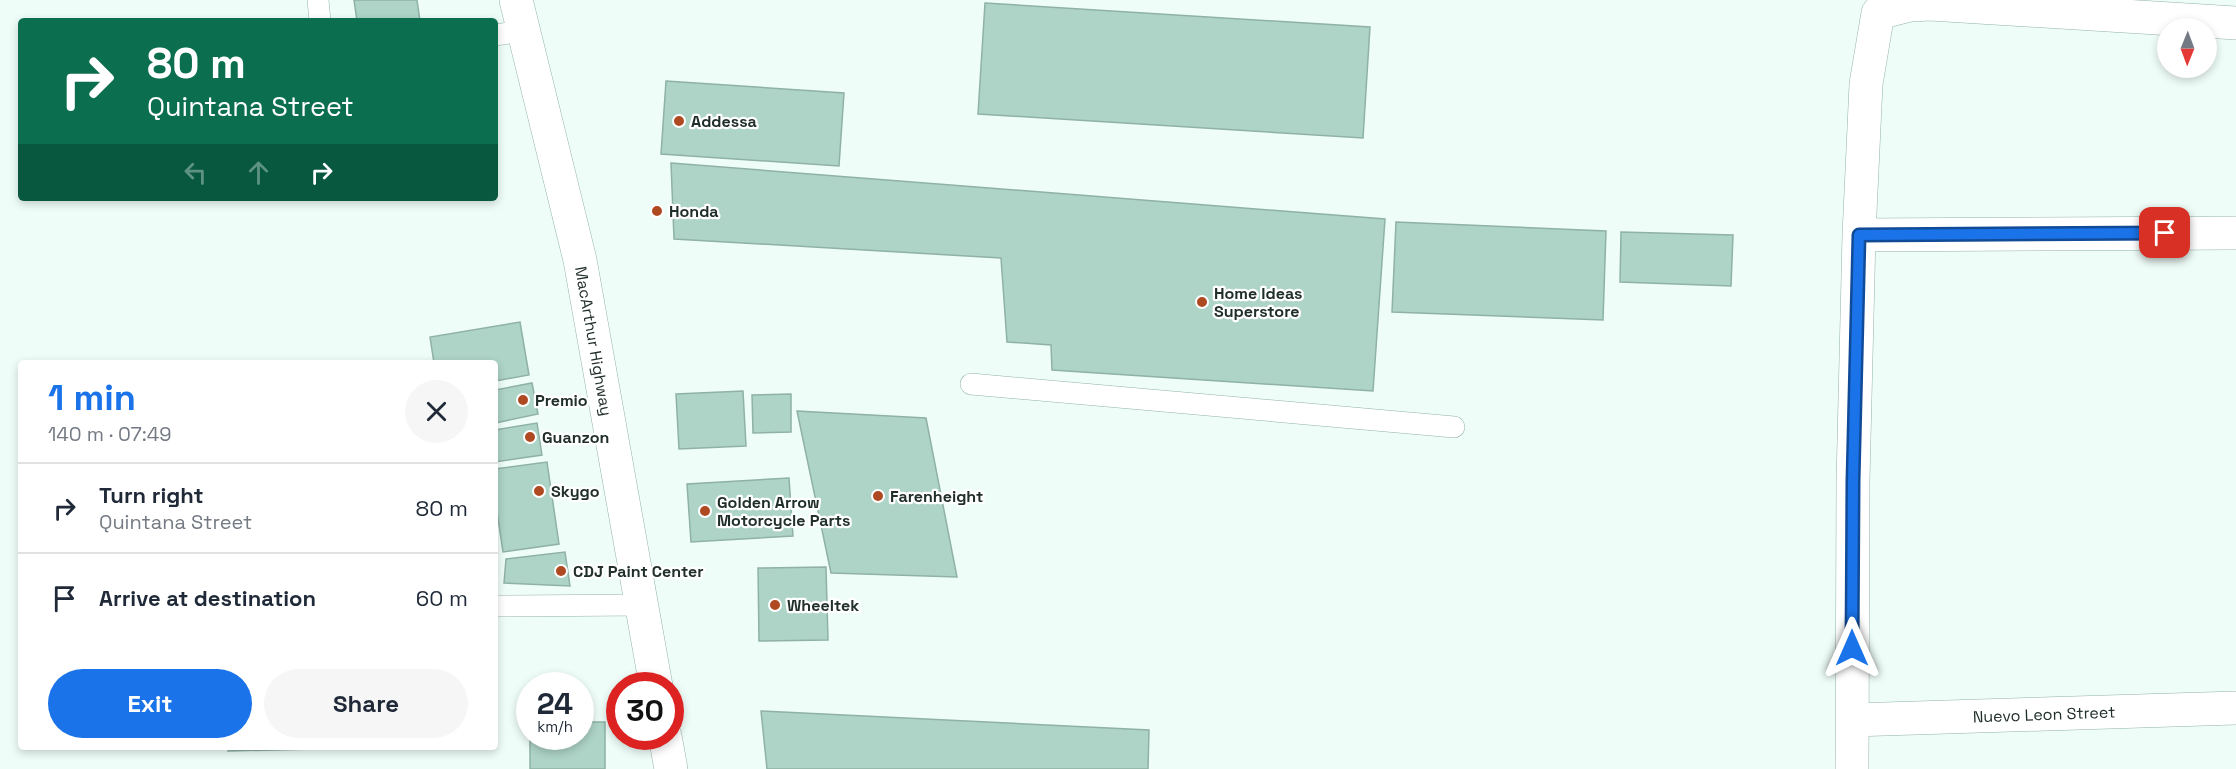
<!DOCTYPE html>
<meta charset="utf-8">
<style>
:root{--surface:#fff;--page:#f6f6f7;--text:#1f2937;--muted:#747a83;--line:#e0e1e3;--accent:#1a73e8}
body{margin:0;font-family:"Space Grotesk",sans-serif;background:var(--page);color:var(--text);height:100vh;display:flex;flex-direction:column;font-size:22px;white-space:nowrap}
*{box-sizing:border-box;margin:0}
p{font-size:20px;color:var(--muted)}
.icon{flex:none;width:33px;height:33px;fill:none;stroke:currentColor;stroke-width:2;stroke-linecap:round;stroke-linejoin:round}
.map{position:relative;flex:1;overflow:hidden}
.panel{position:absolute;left:18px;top:360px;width:480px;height:390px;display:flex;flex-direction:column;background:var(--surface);border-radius:6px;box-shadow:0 3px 9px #0003}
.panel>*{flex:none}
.banner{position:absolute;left:18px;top:18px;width:480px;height:183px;border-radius:6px;box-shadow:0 3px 9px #0003;background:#0b6e4f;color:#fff;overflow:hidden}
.needle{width:39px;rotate:181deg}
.fabs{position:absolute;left:2157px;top:18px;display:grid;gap:12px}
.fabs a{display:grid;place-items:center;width:60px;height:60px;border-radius:50%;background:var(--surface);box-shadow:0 3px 9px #0003;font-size:30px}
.speed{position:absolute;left:516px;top:672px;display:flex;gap:12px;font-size:30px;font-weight:700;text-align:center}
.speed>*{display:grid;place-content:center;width:78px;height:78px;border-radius:50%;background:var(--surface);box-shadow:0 3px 9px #0003;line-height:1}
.speed small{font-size:15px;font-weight:400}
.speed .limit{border:9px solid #d22;background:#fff;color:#111}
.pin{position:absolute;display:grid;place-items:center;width:51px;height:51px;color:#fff;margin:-26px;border-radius:12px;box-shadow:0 3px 9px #0006}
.me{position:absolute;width:66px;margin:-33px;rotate:0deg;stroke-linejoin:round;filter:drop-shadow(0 0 4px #0008)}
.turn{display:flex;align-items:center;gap:21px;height:126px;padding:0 30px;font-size:27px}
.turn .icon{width:78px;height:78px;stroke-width:2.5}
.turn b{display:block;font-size:42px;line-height:51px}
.lanes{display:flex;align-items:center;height:57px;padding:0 30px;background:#0003;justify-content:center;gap:30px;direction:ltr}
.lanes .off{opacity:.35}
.round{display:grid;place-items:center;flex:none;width:63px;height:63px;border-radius:32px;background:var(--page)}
.headline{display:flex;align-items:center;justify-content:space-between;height:102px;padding:0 30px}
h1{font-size:36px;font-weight:700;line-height:45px;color:var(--accent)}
.cta{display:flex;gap:12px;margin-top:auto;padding:12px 30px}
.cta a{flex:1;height:69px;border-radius:36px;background:var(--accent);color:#fff;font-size:24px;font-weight:700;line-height:69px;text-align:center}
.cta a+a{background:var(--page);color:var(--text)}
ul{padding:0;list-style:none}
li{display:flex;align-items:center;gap:18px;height:90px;padding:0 30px;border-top:2px solid var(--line)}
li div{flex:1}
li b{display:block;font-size:22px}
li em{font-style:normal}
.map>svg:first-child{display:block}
.building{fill:#add4c6;stroke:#8fb2a5;stroke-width:1.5}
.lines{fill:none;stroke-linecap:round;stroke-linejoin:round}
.lane-casing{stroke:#91b4a7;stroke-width:22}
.street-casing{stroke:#91b4a7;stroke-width:34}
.primary-casing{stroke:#91b4a7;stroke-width:34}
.lane{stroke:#fff;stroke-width:21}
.street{stroke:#fff;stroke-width:33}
.primary{stroke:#fff;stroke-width:33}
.route-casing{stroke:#114b97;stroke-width:15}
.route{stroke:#1a73e8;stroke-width:10}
.poi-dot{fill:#af4921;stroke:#fff;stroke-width:2}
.labels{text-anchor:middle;stroke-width:4.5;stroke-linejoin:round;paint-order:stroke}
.poi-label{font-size:16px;font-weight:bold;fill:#212f2a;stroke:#fff;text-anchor:start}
.street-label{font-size:16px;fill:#212f2a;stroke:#fff}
</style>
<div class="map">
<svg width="2236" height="769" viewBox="0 0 2236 769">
<rect width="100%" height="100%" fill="#effdf8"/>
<path class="building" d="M354 0H417L420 21H357Z
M985 3 1370 27 1363 138 978 114Z
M666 81 844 93 839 166 661 154Z
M671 163 1385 219 1373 391 1052 370 1051 345 1007 342 1001 258 674 239Z
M1396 222 1606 231 1603 320 1392 312Z
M1621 232 1733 235 1731 286 1620 282Z
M520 322 529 375 495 381V363H434L430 337Z
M532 383 538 414 495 423V390Z
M743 391 746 446 679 449 676 394Z
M791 394V432L753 433 752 395Z
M797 411 926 418 957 577 831 573Z
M537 423 542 455 495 462V430Z
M547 462 559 544 503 552 495 498V469Z
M789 478 793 536 691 542 687 484Z
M565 552 570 586 504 583 506 559Z
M826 567 828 640 759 641 758 568Z
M761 711 1149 730 1148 769H767Z
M580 722H605V769H530V736H580Z
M228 747H359V748L228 751Z"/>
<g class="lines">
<g class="lane-casing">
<path id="lane" d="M318 0 320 21
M495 35 523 31
M971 384 1454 427
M495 606 641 605"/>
</g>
<g class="street-casing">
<path id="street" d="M1859 235 2236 233
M1852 720 2236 708
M1852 769 1853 481 1859 235 1866 84 1878 13 1910 5 1930 4 2236 23"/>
</g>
<g class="primary-casing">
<path id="primary" d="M516 0 580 260 656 686
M665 736 671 769"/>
</g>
<use href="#lane" class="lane"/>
<use href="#street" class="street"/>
<use href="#primary" class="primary"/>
</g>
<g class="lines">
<g class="route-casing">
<path id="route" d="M1852 648 1853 481 1859 235 2165 233"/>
</g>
<use href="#route" class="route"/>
</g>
<g class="poi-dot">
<circle cx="679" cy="121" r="6"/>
<circle cx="657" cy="211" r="6"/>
<circle cx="1202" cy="302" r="6"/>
<circle cx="523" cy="400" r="6"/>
<circle cx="530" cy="437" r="6"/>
<circle cx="539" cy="491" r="6"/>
<circle cx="878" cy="496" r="6"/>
<circle cx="705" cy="511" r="6"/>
<circle cx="561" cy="571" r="6"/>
<circle cx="775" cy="605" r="6"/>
</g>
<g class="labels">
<g class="poi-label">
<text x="691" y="127">Addessa</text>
<text x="669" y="217">Honda</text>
<text x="1214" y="299">Home Ideas<tspan x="1214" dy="18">Superstore</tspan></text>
<text x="535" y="406">Premio</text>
<text x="542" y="443">Guanzon</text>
<text x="551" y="497">Skygo</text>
<text x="890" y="502">Farenheight</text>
<text x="717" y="508">Golden Arrow<tspan x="717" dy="18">Motorcycle Parts</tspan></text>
<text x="573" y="577">CDJ Paint Center</text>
<text x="787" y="611">Wheeltek</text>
</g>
<g class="street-label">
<text transform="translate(594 341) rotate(80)" y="6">MacArthur Highway</text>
<text transform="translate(2044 714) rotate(-2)" y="6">Nuevo Leon Street</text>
</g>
</g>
</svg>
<div class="fabs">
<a><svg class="needle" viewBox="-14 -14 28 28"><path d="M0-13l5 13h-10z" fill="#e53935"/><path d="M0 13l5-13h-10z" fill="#747a83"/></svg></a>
</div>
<div class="speed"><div>24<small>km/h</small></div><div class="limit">30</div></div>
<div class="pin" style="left:2165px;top:233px;background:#d93025"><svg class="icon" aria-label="arrive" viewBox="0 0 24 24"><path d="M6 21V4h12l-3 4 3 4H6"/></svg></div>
<svg class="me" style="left:1852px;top:648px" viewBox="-20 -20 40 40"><path d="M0-17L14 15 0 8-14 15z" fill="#1a73e8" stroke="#fff" stroke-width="4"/></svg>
<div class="banner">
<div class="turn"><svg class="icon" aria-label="right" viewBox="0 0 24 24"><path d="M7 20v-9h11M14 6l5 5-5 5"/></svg><div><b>80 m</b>Quintana Street</div></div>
<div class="lanes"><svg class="icon off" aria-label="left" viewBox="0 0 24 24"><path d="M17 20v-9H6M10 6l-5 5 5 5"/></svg><svg class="icon off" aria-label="ahead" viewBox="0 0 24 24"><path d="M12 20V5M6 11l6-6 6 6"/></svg><svg class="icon" aria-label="right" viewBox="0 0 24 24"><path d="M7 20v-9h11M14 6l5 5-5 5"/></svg></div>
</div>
<section class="panel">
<div class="headline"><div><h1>1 min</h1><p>140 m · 07:49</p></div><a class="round"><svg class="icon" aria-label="close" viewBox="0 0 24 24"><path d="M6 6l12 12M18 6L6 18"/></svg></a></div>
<ul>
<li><svg class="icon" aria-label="right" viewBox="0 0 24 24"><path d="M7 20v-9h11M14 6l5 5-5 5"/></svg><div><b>Turn right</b><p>Quintana Street</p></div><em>80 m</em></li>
<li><svg class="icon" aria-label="arrive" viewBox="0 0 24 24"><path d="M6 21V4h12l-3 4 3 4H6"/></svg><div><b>Arrive at destination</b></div><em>60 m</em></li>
</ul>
<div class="cta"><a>Exit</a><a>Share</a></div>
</section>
</div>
